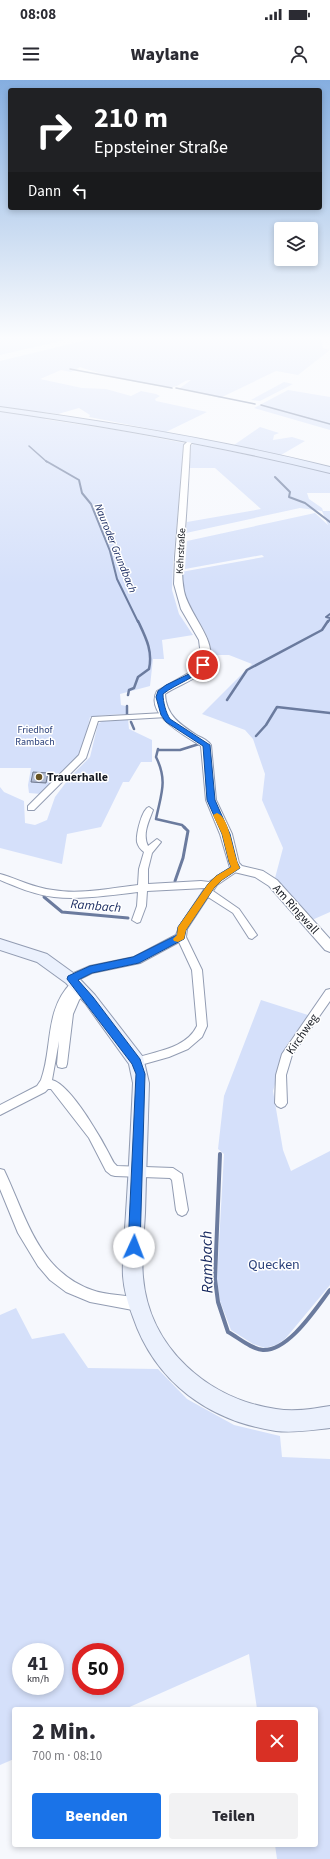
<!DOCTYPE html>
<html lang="de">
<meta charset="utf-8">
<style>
:root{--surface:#fff;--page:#f2f2f3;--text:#2b2b33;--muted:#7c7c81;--accent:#1a73e8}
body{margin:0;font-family:"Source Sans 3",sans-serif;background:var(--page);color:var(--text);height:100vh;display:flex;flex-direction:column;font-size:15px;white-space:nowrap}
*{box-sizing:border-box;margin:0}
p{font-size:13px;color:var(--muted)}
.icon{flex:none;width:22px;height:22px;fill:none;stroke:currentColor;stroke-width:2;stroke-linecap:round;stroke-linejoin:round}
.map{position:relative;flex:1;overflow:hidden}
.panel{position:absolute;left:12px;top:1627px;width:306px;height:140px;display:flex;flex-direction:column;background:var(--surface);border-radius:4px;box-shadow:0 2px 6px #0003}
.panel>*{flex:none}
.guide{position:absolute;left:8px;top:8px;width:314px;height:122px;border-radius:4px;box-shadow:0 2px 6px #0003;background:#202124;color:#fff;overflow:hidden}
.buttons{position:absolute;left:274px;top:142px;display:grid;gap:8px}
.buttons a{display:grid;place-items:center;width:44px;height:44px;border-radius:4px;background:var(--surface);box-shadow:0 2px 6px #0003;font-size:20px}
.speed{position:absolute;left:12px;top:1563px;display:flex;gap:8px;font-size:20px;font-weight:700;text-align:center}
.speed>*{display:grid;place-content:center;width:52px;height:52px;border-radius:50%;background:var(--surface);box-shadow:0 2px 6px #0003;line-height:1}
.speed small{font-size:10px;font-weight:400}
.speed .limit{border:6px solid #d22;background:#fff;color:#111}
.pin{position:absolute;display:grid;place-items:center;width:34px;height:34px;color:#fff;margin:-17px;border:2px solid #fff;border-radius:50%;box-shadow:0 1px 4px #0007}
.me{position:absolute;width:44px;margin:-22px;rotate:2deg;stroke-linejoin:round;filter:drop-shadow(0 0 3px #0008)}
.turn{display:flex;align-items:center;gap:14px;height:84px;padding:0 20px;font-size:18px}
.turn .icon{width:52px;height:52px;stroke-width:2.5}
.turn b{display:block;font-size:28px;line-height:34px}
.then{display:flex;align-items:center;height:38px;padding:0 20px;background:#0003;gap:8px;font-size:15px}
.round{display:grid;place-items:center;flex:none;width:42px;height:42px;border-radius:4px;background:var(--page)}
.headline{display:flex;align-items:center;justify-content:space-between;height:68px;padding:0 20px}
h1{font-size:24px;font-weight:800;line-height:30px}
.action{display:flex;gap:8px;margin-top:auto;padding:8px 20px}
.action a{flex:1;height:46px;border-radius:4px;background:var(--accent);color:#fff;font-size:16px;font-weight:800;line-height:46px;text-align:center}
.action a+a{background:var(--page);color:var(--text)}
.status{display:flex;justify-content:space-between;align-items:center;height:28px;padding:0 20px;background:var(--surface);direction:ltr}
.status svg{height:11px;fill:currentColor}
header{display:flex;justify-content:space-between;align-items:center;height:52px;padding:0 20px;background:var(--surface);font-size:18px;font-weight:800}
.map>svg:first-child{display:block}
.green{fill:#d5e0fa;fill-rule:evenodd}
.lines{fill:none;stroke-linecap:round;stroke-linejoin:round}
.stream-far4{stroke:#6b7b9e;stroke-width:1.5}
.stream-far3{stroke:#6b7b9e;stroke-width:2}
.stream-far2{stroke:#6b7b9e;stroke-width:2.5}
.stream-far1{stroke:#6b7b9e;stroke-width:3}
.stream{stroke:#6b7b9e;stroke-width:4}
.building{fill:#b1bbd2;stroke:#6e778c}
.minor-casing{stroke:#929cb2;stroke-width:2}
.tertiary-casing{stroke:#929cb2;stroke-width:2}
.secondary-casing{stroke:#929cb2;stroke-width:2}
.primary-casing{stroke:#8390ac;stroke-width:2}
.minor{fill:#fff;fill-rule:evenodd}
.tertiary{fill:#fff;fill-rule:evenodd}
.secondary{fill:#ebf1fd;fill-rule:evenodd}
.primary{fill:#d7e2fa;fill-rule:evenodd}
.route{fill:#1a73e8;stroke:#114b97}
.slow{fill:#f59e0b}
.poi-dot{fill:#685322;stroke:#fff;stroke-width:1.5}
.labels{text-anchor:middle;stroke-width:3;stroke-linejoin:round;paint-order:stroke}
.far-street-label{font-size:10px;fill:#161a22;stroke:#fff}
.far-park-label{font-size:10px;fill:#2c427b;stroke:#fff}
.far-water-label{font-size:11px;font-style:italic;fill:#15275e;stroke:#fff}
.poi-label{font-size:12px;font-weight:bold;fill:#161a22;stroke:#fff;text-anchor:start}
.street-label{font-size:12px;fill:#161a22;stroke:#fff}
.water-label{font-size:13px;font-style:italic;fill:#15275e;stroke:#fff}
.near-park-label{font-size:14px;fill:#2c427b;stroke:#fff}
.near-water-label{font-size:16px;font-style:italic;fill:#15275e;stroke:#fff}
</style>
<div class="status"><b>08:08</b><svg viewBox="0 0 49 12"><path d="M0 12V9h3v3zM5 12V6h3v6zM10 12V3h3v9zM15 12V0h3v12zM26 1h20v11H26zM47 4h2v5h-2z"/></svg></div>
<header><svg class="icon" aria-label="menu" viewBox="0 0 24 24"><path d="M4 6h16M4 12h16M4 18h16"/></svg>Waylane<svg class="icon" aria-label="person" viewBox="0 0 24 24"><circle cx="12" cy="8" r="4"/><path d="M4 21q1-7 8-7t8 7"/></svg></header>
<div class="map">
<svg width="330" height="1779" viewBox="0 0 330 1779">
<rect width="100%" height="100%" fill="#f6f8fd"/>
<path class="green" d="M0 256H82L0 275Z
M103 256H320L323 268 330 270 298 295 276 291 220 318 180 308 191 300C184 299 178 308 171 307 144 305 106 296 80 287L71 292 61 290 40 299 82 308 106 309 131 316 141 311 156 314 160 316 155 319 156 321 207 332 166 352 89 337 90 335 79 328 58 334 0 327V281Z
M284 302 293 304 260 321 251 320Z
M288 310 330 317V350L254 328Z
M0 331 48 337 44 339 122 351 184 363 173 484 172 510 179 534 193 555 162 560 164 579H153L150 606 120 614 121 625 126 626 127 634 106 635 90 637 82 675 41 714 29 713 28 705 31 688H0Z
M260 347 279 353 274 355 273 360 292 357 305 361 281 375 234 365Z
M194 364 330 392V413H307L309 419 322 428 323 431H330V832L312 840 275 798 283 768 262 720 265 694 253 659 245 650 202 634 252 584 229 575H211C213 554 192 537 185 517 183 509 183 500 181 492L264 477 262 475 185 489 187 461 315 433 328 445 322 431 300 428 186 453 187 442 261 429 215 388H189L191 365Z
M128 639 129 649 152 660V682H141L129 702H123L101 747 67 754 62 784 0 768V707L4 712 24 721 25 743 35 745 47 740 55 717 70 697 90 677 98 644 104 640Z
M261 920 308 935 286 966 273 1011 283 1070 291 1091 330 1071V1205L285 1259 276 1265 265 1268 253 1264 231 1250 220 1221 217 1199 224 1074 218 1069 224 1016Z
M16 1228 32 1259 64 1253 88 1288 158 1289 187 1319 234 1345 280 1356 282 1377 330 1379V1779H277L275 1765H316V1629H257L249 1574 125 1629H14V1679L0 1685V1235ZM21 1572H55V1606H21ZM81 1572H115V1606H81Z"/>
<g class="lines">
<path class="stream-far4" d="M70 289 172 308
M176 308 255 324
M261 325 330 344
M29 366 47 382"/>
<path class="stream-far3" d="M46 381 79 400 82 413 91 424 110 471 117 499 138 542
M275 397 290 412 289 417 305 423 330 442
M330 534 326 537 330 538
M328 542 330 539"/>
<path class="stream-far2" d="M128 615 129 610 134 608 138 597 149 589C153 571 146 558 138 541
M227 620 247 590 322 550 328 541
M127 626V635
M131 642 134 649
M256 656 266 645 277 627 330 633
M158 669 156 677C168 701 161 714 156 739L182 745 185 748
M158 670H180L199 664"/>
<path class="stream-far1" d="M175 801 183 778 188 751 184 747
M44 817 62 832 128 838"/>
<path class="stream" d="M220 1074 215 1199 218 1222 228 1252C239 1258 251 1269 263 1270 289 1271 316 1228 330 1210"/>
</g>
<path class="building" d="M33 692 48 693 46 703 31 702Z"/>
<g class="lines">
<g class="minor-casing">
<path id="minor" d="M164 633 168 635 167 637 98 641 86 678 34 730H28V726L79 675 92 637Z
M149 727 153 730C149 741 142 754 148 766L157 759 161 762 152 773 148 789V804L201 801 209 802 233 786H239L241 788 239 790 217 805 213 811 239 829 257 855 252 859 249 858 233 833 208 817 187 849 186 857 202 890 207 946 202 957 188 969 169 977 137 986 133 985 132 982 133 979C155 971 186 969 197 946L192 890 179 862 140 883 92 893 78 900 82 904 81 906 86 907 87 910 79 920 73 934 67 984 66 987 62 988 58 987 57 984 59 961 52 1000C72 1005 105 1065 114 1083L117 1086 173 1088 182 1094 188 1130 186 1134 182 1136 178 1134 176 1130 172 1100 170 1098 115 1096 111 1095 106 1091 89 1058 51 1009H48L45 1012 0 1035V1025L37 1006 41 1000C53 967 44 930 72 902H67L66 899 67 896 90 886 134 877 176 855 179 847 205 808 147 811 146 826 140 842 137 843 132 840 137 826 138 812C111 815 81 820 54 817 35 815 17 807 0 800V794C18 799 34 808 53 810 80 815 111 808 138 805L139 789 144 772C140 769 138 766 137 762 136 754 142 729 149 727Z
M330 909V921L292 975 286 995 287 1023 285 1026 281 1028 277 1026 275 1023 276 995 282 974 326 910Z
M0 1089 4 1090C26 1136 38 1191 92 1210 108 1216 127 1214 143 1220L145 1225 143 1230 138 1231 90 1222 66 1212 50 1200 38 1186 18 1153 0 1109Z"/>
</g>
<g class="tertiary-casing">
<path id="tertiary" d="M191 358 194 360 190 365C189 393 187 422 185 450 183 470 180 490 184 511 188 532 214 558 210 577 206 599 180 603 165 614 166 636 181 645 198 656 203 658 208 661 211 665L216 720 232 754 239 783 242 786 263 791 277 800 330 859V872L325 870 269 806 255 797 234 792 230 788 220 754 206 720 201 666C186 656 144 635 157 611L192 591 198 585 201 576 199 560 181 529 174 504 175 477 184 365Z"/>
</g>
<g class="secondary-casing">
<path id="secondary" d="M0 859 47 874 76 895 95 915 143 977 149 1003C148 1046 146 1090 145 1133 144 1154 141 1176 143 1197 149 1268 208 1319 276 1329 294 1332 312 1329 330 1326V1348C312 1350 294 1353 276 1351 209 1341 155 1302 133 1237 128 1224 124 1210 123 1196 122 1175 125 1153 126 1133 129 1089 131 1046 133 1003L129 984 85 923 66 903 37 882 0 870Z"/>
</g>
<g class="primary-casing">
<path id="primary" d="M0 327C111 342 221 360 330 387V393C221 366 111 347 0 331Z"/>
</g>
<use href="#minor" class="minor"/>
<use href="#tertiary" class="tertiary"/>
<use href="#secondary" class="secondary"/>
<use href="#primary" class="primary"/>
</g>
<linearGradient id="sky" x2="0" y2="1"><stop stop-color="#85aee0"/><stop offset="0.51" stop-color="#fbfcfe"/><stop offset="1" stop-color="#fbfcfe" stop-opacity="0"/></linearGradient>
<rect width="330" height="505" fill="url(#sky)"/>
<path class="route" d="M201 583 206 585C195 599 177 603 163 614 163 622 166 633 170 639L210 665 215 720 230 754 237 782 240 788 222 800 214 808 186 850 184 859 139 883 92 893 78 900 93 917 140 979 145 994 140 1167 138 1171 134 1173 130 1171 128 1167 136 994 132 984 67 899 68 896 90 886 133 877 177 855 178 847 208 804 216 796 231 787 229 782 222 754 207 720 203 666 166 642 161 635 156 617 158 611 166 605 193 592Z"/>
<path class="slow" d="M217 733C230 737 233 776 240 788L222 800 214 808 186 850 184 859 178 862 174 861 173 859 177 855 178 847 208 804 216 796 231 787 229 782 222 754 213 735Z"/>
<circle class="poi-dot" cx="39" cy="697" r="4"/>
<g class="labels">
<g class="far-street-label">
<text transform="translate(180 471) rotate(-87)" y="4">Kehrstraße</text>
</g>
<g class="far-park-label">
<text x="35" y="653">Friedhof<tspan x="35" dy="12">Rambach</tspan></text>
</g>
<g class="far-water-label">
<text transform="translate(116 468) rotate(68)" y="4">Nauroder Grundbach</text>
</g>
<g class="poi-label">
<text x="47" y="701">Trauerhalle</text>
</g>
<g class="street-label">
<text transform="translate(296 829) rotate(48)" y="4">Am Ringwall</text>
<text transform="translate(302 954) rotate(-55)" y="4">Kirchweg</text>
</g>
<g class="water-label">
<text transform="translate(96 825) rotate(5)" y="5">Rambach</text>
</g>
<g class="near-park-label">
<text x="274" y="1189">Quecken</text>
</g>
<g class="near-water-label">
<text transform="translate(206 1182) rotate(-91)" y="6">Rambach</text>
</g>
</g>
</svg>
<div class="buttons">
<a><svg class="icon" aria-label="layers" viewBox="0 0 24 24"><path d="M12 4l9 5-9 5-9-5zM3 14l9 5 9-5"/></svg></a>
</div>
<div class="speed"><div>41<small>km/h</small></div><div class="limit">50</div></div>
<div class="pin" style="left:203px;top:585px;background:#d93025"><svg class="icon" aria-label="arrive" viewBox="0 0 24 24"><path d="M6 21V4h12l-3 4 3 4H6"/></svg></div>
<svg class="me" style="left:134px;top:1167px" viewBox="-20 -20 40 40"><circle r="19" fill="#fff"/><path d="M0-13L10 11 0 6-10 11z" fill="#1a73e8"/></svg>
<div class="guide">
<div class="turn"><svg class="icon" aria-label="right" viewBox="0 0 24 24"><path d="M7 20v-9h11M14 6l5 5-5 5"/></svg><div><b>210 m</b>Eppsteiner Straße</div></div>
<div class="then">Dann<svg class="icon" aria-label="left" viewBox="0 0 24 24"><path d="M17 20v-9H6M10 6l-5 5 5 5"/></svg></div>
</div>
<section class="panel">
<div class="headline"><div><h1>2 Min.</h1><p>700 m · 08:10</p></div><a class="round" style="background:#d93025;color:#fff"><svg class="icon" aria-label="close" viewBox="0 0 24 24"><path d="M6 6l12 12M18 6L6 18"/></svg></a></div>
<div class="action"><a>Beenden</a><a>Teilen</a></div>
</section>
</div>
